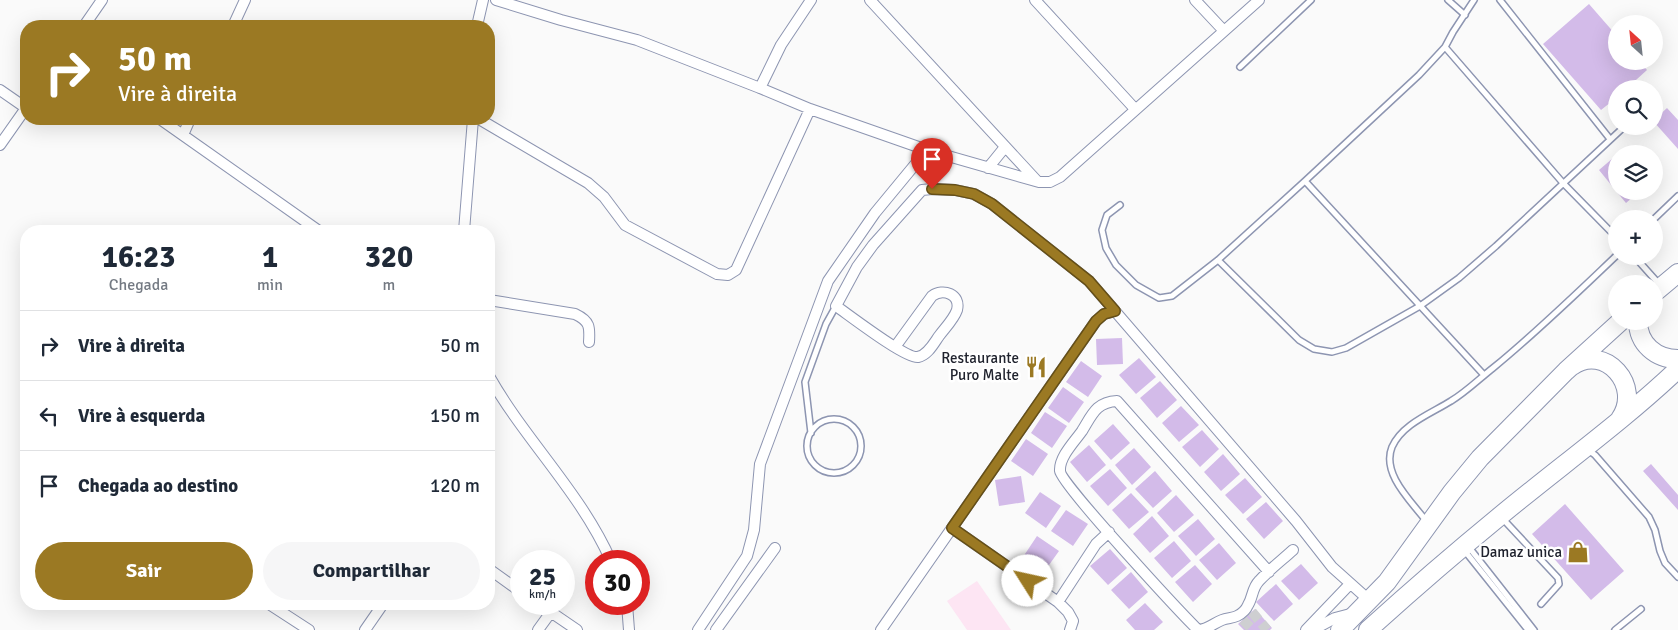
<!DOCTYPE html>
<html lang="pt">
<meta charset="utf-8">
<style>
:root{--surface:#fff;--page:#f6f6f7;--text:#1f2937;--muted:#747a83;--line:#e0e1e3;--accent:#9b7923}
body{margin:0;font-family:Signika,sans-serif;background:var(--page);color:var(--text);height:100vh;display:flex;flex-direction:column;font-size:19px;white-space:nowrap}
*{box-sizing:border-box;margin:0}
p{font-size:16px;color:var(--muted)}
.icon{flex:none;width:28px;height:28px;fill:none;stroke:currentColor;stroke-width:2;stroke-linecap:round;stroke-linejoin:round}
.map{position:relative;flex:1;overflow:hidden}
.side{position:absolute;left:20px;top:225px;width:475px;height:385px;display:flex;flex-direction:column;background:var(--surface);border-radius:20px;box-shadow:0 5px 20px #0002}
.side>*{flex:none}
.hud{position:absolute;left:20px;top:20px;width:475px;height:105px;border-radius:20px;box-shadow:0 5px 20px #0002;background:#9b7923;color:#fff;overflow:hidden}
.needle{width:32px;rotate:333deg}
.controls{position:absolute;left:1608px;top:15px;display:grid;gap:10px}
.controls a{display:grid;place-items:center;width:55px;height:55px;border-radius:50%;background:var(--surface);box-shadow:0 5px 20px #0002;font-size:25px}
.speed{position:absolute;left:510px;top:550px;display:flex;gap:10px;font-size:25px;font-weight:700;text-align:center}
.speed>*{display:grid;place-content:center;width:65px;height:65px;border-radius:50%;background:var(--surface);box-shadow:0 5px 20px #0002;line-height:1}
.speed small{font-size:12px;font-weight:400}
.speed .limit{border:8px solid #d22;background:#fff;color:#111}
.pin{position:absolute;display:grid;place-items:center;width:42px;height:42px;color:#fff;margin:-51px -21px;border-radius:50% 50% 50% 0;rotate:-45deg;box-shadow:0 0 5px #0007}
.pin .icon{rotate:45deg}
.me{position:absolute;width:55px;margin:-28px;rotate:305deg;stroke-linejoin:round;filter:drop-shadow(0 0 4px #0008)}
.turn{display:flex;align-items:center;gap:18px;height:105px;padding:0 15px;font-size:22px}
.turn .icon{width:65px;height:65px;stroke-width:2.5}
.turn b{display:block;font-size:35px;line-height:42px}
.eta{display:flex;justify-content:space-evenly;align-items:center;height:85px;text-align:center}
.eta b{font-size:30px;font-weight:700;line-height:35px}
.cta{display:flex;gap:10px;margin-top:auto;padding:10px 15px}
.cta a{flex:1;height:58px;border-radius:30px;background:var(--accent);color:#fff;font-size:20px;font-weight:700;line-height:58px;text-align:center}
.cta a+a{background:var(--page);color:var(--text)}
ul{padding:0;list-style:none}
li{display:flex;align-items:center;gap:15px;height:70px;padding:0 15px;border-top:1px solid var(--line)}
li div{flex:1}
li b{display:block;font-size:19px}
li em{font-style:normal}
.map>svg:first-child{display:block}
.green{fill:#fde5f3}
.building{fill:#d3bbe9}
.lines{fill:none;stroke-linecap:round;stroke-linejoin:round}
.minor-tunnel{stroke:#cecfd1;stroke-width:10;stroke-dasharray:10 5;stroke-linecap:butt}
.service-casing{stroke:#8d95b1;stroke-width:8}
.minor-casing{stroke:#8d95b1;stroke-width:12}
.trunk-casing{stroke:#8d95b1;stroke-width:20}
.service{stroke:#fff;stroke-width:5}
.minor{stroke:#fff;stroke-width:10}
.trunk{stroke:#fff;stroke-width:18}
.route-casing{stroke:#654f17;stroke-width:12}
.route{stroke:#9b7923;stroke-width:9}
.labels{text-anchor:middle;stroke-width:5;stroke-linejoin:round;paint-order:stroke}
.poi-label{font-size:15px;fill:#20232e;stroke:#fff;text-anchor:end}
</style>
<div class="map">
<svg width="1678" height="630" viewBox="0 0 1678 630">
<rect width="100%" height="100%" fill="#fafafa"/>
<path class="green" d="M977 581 1011 630H967L947 601Z"/>
<path class="building" d="M1589 4 1616 35V61H1639L1647 70 1626 89H1616V98L1601 110 1543 44Z
M1667 108 1678 120V149L1654 122V120Z
M1613 158 1616 161V191L1599 170Z
M1616 191H1640L1626 203Z
M1122 338 1123 364 1097 365 1096 339Z
M1139 358 1156 377 1136 394 1119 375Z
M1081 361 1102 376 1088 397 1066 382Z
M1160 381 1177 400 1157 418 1140 398Z
M1063 387 1084 402 1069 423 1048 408Z
M1181 406 1199 425 1179 442 1162 423Z
M1045 412 1067 426 1052 448 1031 433Z
M1113 424 1130 443 1111 460 1094 441Z
M1202 430 1219 449 1200 467 1182 447Z
M1026 439 1048 454 1033 476 1011 461Z
M1089 445 1106 465 1087 482 1070 462Z
M1134 448 1151 467 1132 485 1115 465Z
M1223 454 1240 474 1221 491 1204 472Z
M1651 464 1678 495V510L1643 471Z
M1110 469 1127 488 1108 506 1090 486Z
M1155 471 1172 491 1153 508 1135 489Z
M1021 476 1025 502 999 506 995 480Z
M1245 478 1262 497 1243 514 1225 495Z
M1040 492 1061 506 1046 528 1025 513Z
M1131 493 1149 512 1129 529 1112 510Z
M1176 495 1194 515 1174 532 1157 513Z
M1266 502 1283 521 1264 539 1246 519Z
M1565 504 1624 571 1591 600 1532 534Z
M1066 510 1088 524 1073 546 1051 531Z
M1152 516 1169 536 1150 553 1133 534Z
M1198 519 1215 539 1196 556 1178 536Z
M1037 536 1059 551 1044 572 1023 557Z
M1174 541 1191 561 1172 578 1154 558Z
M1219 543 1236 563 1217 580 1199 560Z
M1110 549 1127 568 1108 585 1090 566Z
M1301 564 1318 583 1299 600 1281 581Z
M1195 565 1212 584 1193 602 1175 582Z
M1131 572 1148 592 1129 609 1111 590Z
M1276 584 1293 604 1274 621 1256 602Z
M1145 603 1163 622 1154 630H1135L1126 620Z
M1255 609 1272 628 1270 630H1244L1238 624Z"/>
<g class="lines">
<path class="minor-tunnel" d="M1252 612 1267 630
M1243 620 1253 630"/>
<g class="service-casing">
<path id="service" d="M1448 0 1465 15
M1500 0 1610 139
M1445 47 1563 183 1616 237
M1240 67 1311 0
M1305 181 1484 375
M1120 205 1107 215 1102 230 1106 248 1116 265 1136 285 1159 298 1172 296 1218 260 1305 181 1419 75 1445 47 1453 32 1474 0
M1654 219 1678 196
M1634 256 1659 284
M1218 260 1299 340 1314 349 1332 352 1346 348 1420 306 1459 278 1496 246 1625 126
M807 446a27 27 0 1 1 54 0a27 27 0 1 1-54 0Z
M811 433 805 382 826 324 836 306
M1588 450 1595 455 1649 517 1655 530 1660 551 1665 563 1678 577
M1502 518 1558 578 1559 584 1541 604
M1427 522C1412 502 1381 474 1392 447 1402 424 1432 413 1451 401 1466 392 1479 379 1493 368 1536 333 1576 294 1616 256
M1468 546 1534 630
M1464 550 1528 630
M1615 630 1641 609"/>
</g>
<g class="minor-casing">
<path id="minor" d="M496 0 561 20 637 40 760 88 810 109 927 150 1039 182H1050L1060 177 1259 0
M870 0 1037 181
M1035 0 1135 109
M1195 0 1224 31
M84 26 102 0
M233 26 245 0
M477 26 483 0
M760 88 781 45 811 0
M0 90 26 108
M160 119 319 231
M479 119 588 183 604 197 625 225 717 274 728 275 736 270 810 109
M183 135 190 119
M0 145 26 108
M988 168 1005 147
M464 231 473 119
M489 300 575 314C590 321 590 327 589 342
M895 347 932 296C943 288 961 294 957 310 954 319 945 328 939 336 934 343 928 355 918 357 906 359 849 315 836 306L857 267 873 245 922 190 932 189 955 190 974 194 992 204 1089 281 1296 521 1332 567 1370 601
M489 376C525 440 581 493 611 561
M952 528 1058 602 1068 612 1073 621 1070 630
M489 569 521 592
M1269 572 1117 401C1096 402 1092 415 1082 431 1075 441 1059 457 1060 471 1061 484 1180 612 1198 630 1207 630 1214 623 1222 620 1227 618 1233 618 1237 616 1241 614 1246 610 1248 605 1253 597 1252 588 1259 581 1269 570 1282 560 1293 550
M1058 602 1096 544 1109 532
M269 604 309 630
M539 604 577 630
M627 604 629 630
M365 630 383 604
M538 630 551 612
M698 630 747 556 754 530 760 464 828 281 875 213 927 150
M716 630 775 548
M881 630 1096 321 1104 314 1115 311
M1306 630 1350 584
M1313 630 1335 618 1354 613"/>
</g>
<g class="trunk-casing">
<path id="trunk" d="M1654 293 1678 273
M1638 321C1638 344 1656 359 1678 359
M1572 366C1605 343 1643 386 1620 419
M1340 630 1387 582 1452 492 1480 458 1566 371 1621 321
M1368 630C1411 591 1455 553 1500 516 1559 467 1622 422 1678 369"/>
</g>
<use href="#service" class="service"/>
<use href="#minor" class="minor"/>
<use href="#trunk" class="trunk"/>
</g>
<g class="lines">
<g class="route-casing">
<path id="route" d="M932 189 955 190 974 194 992 204 1089 281 1115 311 1104 314 1096 321 952 528 1028 581"/>
</g>
<use href="#route" class="route"/>
</g>
<defs>
<g id="restaurant-bare" transform="scale(1.725)"><path d="M-5-6h1v4h1v-4h1v4h1v-4h1v5L-1.5 .5V6h-2V.5L-5-1ZM5-6V6H3V1.5H1.5Q1.5-4 5-6Z" fill="#9b7923" stroke="#fff" stroke-width="2.5" paint-order="stroke"/></g>
<g id="shop-bare" transform="scale(1.725)"><path d="M-5-2.5h2.3a2.7 3.5 0 0 1 5.4 0H5L5.5 6h-11ZM-1.5-2.5h3a1.5 2.3 0 0 0-3 0Z" fill="#9b7923" stroke="#fff" stroke-width="2.5" paint-order="stroke"/></g>
</defs>
<g fill-rule="evenodd">
<use href="#restaurant-bare" x="1036" y="367"/>
<use href="#shop-bare" x="1578" y="552"/>
</g>
<g class="labels">
<g class="poi-label">
<text x="1019" y="363">Restaurante<tspan x="1019" dy="17">Puro Malte</tspan></text>
<text x="1562" y="557">Damaz unica</text>
</g>
</g>
</svg>
<div class="controls">
<a><svg class="needle" viewBox="-14 -14 28 28"><path d="M0-13l5 13h-10z" fill="#e53935"/><path d="M0 13l5-13h-10z" fill="#747a83"/></svg></a>
<a><svg class="icon" aria-label="search" viewBox="0 0 24 24"><circle cx="10" cy="10" r="6"/><path d="M15 15l6 6"/></svg></a>
<a><svg class="icon" aria-label="layers" viewBox="0 0 24 24"><path d="M12 4l9 5-9 5-9-5zM3 14l9 5 9-5"/></svg></a>
<a>+</a>
<a>−</a>
</div>
<div class="speed"><div>25<small>km/h</small></div><div class="limit">30</div></div>
<div class="pin" style="left:932px;top:189px;background:#d93025"><svg class="icon" aria-label="arrive" viewBox="0 0 24 24"><path d="M6 21V4h12l-3 4 3 4H6"/></svg></div>
<svg class="me" style="left:1028px;top:581px" viewBox="-20 -20 40 40"><circle r="19" fill="#fff"/><path d="M0-13L10 11 0 6-10 11z" fill="#9b7923"/></svg>
<div class="hud">
<div class="turn"><svg class="icon" aria-label="right" viewBox="0 0 24 24"><path d="M7 20v-9h11M14 6l5 5-5 5"/></svg><div><b>50 m</b>Vire à direita</div></div>
</div>
<section class="side">
<div class="eta">
<div><b>16:23</b><p>Chegada</p></div>
<div><b>1</b><p>min</p></div>
<div><b>320</b><p>m</p></div>
</div>
<ul>
<li><svg class="icon" aria-label="right" viewBox="0 0 24 24"><path d="M7 20v-9h11M14 6l5 5-5 5"/></svg><div><b>Vire à direita</b></div><em>50 m</em></li>
<li><svg class="icon" aria-label="left" viewBox="0 0 24 24"><path d="M17 20v-9H6M10 6l-5 5 5 5"/></svg><div><b>Vire à esquerda</b></div><em>150 m</em></li>
<li><svg class="icon" aria-label="arrive" viewBox="0 0 24 24"><path d="M6 21V4h12l-3 4 3 4H6"/></svg><div><b>Chegada ao destino</b></div><em>120 m</em></li>
</ul>
<div class="cta"><a>Sair</a><a>Compartilhar</a></div>
</section>
</div>
